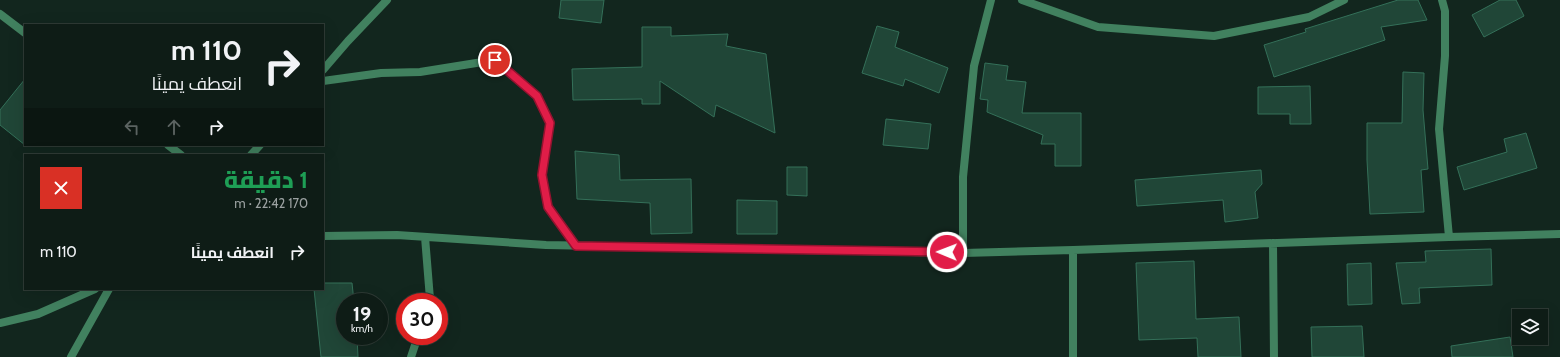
<!DOCTYPE html>
<html lang="ar">
<meta charset="utf-8">
<style>
:root{--surface:#0e1c16;--page:#17251f;--text:#f1f3f6;--muted:#9ba1a1;--line:#2e3a35}
body{margin:0;font-family:Cabin,Cairo,sans-serif;background:var(--page);color:var(--text);direction:rtl;height:100vh;display:flex;flex-direction:column;font-size:15px;white-space:nowrap}
*{box-sizing:border-box;margin:0}
p{font-size:13px;color:var(--muted)}
.icon{flex:none;width:22px;height:22px;fill:none;stroke:currentColor;stroke-width:2;stroke-linecap:round;stroke-linejoin:round}
.map{position:relative;flex:1;overflow:hidden;direction:ltr}
.drawer{position:absolute;left:24px;top:154px;width:300px;height:136px;display:flex;flex-direction:column;background:var(--surface);border-radius:0px;box-shadow:0 4px 16px #0002,0 0 0 1px var(--line);direction:rtl}
.drawer>*{flex:none}
.hud{position:absolute;left:24px;top:24px;width:300px;height:122px;border-radius:0px;box-shadow:0 4px 16px #0002,0 0 0 1px var(--line);direction:rtl;background:#0e1c16;color:var(--text);overflow:hidden}
.buttons{position:absolute;left:1512px;top:309px;display:grid;gap:8px}
.buttons a{display:grid;place-items:center;width:36px;height:36px;border-radius:0px;background:var(--surface);box-shadow:0 4px 16px #0002,0 0 0 1px var(--line);font-size:20px}
.speed{position:absolute;left:336px;top:293px;display:flex;gap:8px;font-size:20px;font-weight:700;text-align:center}
.speed>*{display:grid;place-content:center;width:52px;height:52px;border-radius:50%;background:var(--surface);box-shadow:0 4px 16px #0002,0 0 0 1px var(--line);line-height:1}
.speed small{font-size:10px;font-weight:400}
.speed .limit{border:6px solid #d22;background:#fff;color:#111}
.pin{position:absolute;display:grid;place-items:center;width:34px;height:34px;color:#fff;margin:-17px;border:2px solid #fff;border-radius:50%;box-shadow:0 1px 4px #0007}
.me{position:absolute;width:44px;margin:-22px;rotate:271deg;stroke-linejoin:round;filter:drop-shadow(0 0 3px #0008)}
.turn{display:flex;align-items:center;gap:14px;height:84px;padding:0 16px;font-size:18px}
.turn .icon{width:52px;height:52px;stroke-width:2.5}
.turn b{display:block;font-size:28px;line-height:34px}
.lanes{display:flex;align-items:center;height:38px;padding:0 16px;background:#0003;justify-content:center;gap:20px;direction:ltr}
.lanes .off{opacity:.35}
.round{display:grid;place-items:center;flex:none;width:42px;height:42px;border-radius:0px;background:var(--page)}
.overview{display:flex;align-items:center;justify-content:space-between;height:68px;padding:0 16px}
h1{font-size:24px;font-weight:800;line-height:30px;color:#1e9e55}
ul{padding:0;list-style:none}
li{display:flex;align-items:center;gap:12px;height:60px;padding:0 16px}
li div{flex:1}
li b{display:block;font-size:15px}
li em{font-style:normal}
.map>svg:first-child{display:block}
.building{fill:#204637;stroke:#347059}
.lines{fill:none;stroke-linecap:round;stroke-linejoin:round}
.minor{stroke:#41815f;stroke-width:8}
.tertiary{stroke:#41815f;stroke-width:8}
.route-casing{stroke:#92132f;stroke-width:10}
.route{stroke:#e11d48;stroke-width:7}
</style>
<div class="map">
<svg width="1560" height="357" viewBox="0 0 1560 357">
<rect width="100%" height="100%" fill="#12261e"/>
<path class="building" d="M561 0H604L601 23 559 18Z
M1398 0H1418L1427 20 1381 27 1385 40 1274 77 1264 45 1306 32 1305 29Z
M1500 0H1516L1524 16 1484 37 1472 15Z
M877 26 899 32 895 47 948 68 939 93 905 79 903 86 862 73Z
M642 27H671V36L728 34 726 46 766 54 775 133 716 105 714 117 660 81V104H642V99L573 100 572 69 642 67Z
M985 63 1008 66 1006 80 1026 82 1022 113H1081V166H1055V144H1041L1043 135 987 112 988 100 980 99Z
M1403 72 1424 73 1423 110 1428 169 1421 170 1424 212 1370 214 1367 160V123H1402Z
M25 79V145L0 125V110Z
M1310 86 1311 124H1290V114H1258V87Z
M886 119 931 124 928 149 883 145Z
M1526 133 1537 168 1464 190 1457 167 1507 152 1504 139Z
M575 151 619 155 620 180 691 179 692 233 651 234 650 203 577 199Z
M787 167H807V196L787 195Z
M1261 170 1262 184 1255 192 1258 218 1225 222 1223 200 1137 206 1135 180Z
M737 200 777 201V234H737Z
M1491 249 1492 285 1419 288 1420 303 1402 304 1396 263 1426 262 1425 251Z
M1194 261 1196 319 1239 317 1241 357H1198L1197 338 1139 340 1136 263Z
M1371 263 1372 304 1348 305 1347 264Z
M323 283H352L354 302H345V336H357L358 357H321L314 289H323Z
M1362 326 1364 357H1312L1311 327Z
M1510 337 1513 357H1452L1451 346Z"/>
<g class="lines">
<path class="minor" d="M1442 0 1445 11V56L1439 129 1449 237
M0 14 25 33
M323 81 381 73 420 72 495 60 537 96 550 123 542 175 548 207 576 246
M168 145 181 155
M323 236 397 235 546 245 963 253 1073 250 1449 237 1560 234
M425 237 430 299 429 302
M1273 243 1274 357
M963 253V177L974 66 991 0
M71 357 109 289
M411 357 418 336
M1073 357V250"/>
<path class="tertiary" d="M1022 0 1098 27 1214 36 1309 17 1344 0
M323 70 348 41 387 0
M251 155 260 145
M0 323 38 314 95 289"/>
</g>
<g class="lines">
<g class="route-casing">
<path id="route" d="M495 60 537 96 550 123 542 175 548 207 576 246 947 252"/>
</g>
<use href="#route" class="route"/>
</g>
</svg>
<div class="buttons">
<a><svg class="icon" aria-label="layers" viewBox="0 0 24 24"><path d="M12 4l9 5-9 5-9-5zM3 14l9 5 9-5"/></svg></a>
</div>
<div class="speed"><div>19<small>km/h</small></div><div class="limit">30</div></div>
<div class="pin" style="left:495px;top:60px;background:#d93025"><svg class="icon" aria-label="arrive" viewBox="0 0 24 24"><path d="M6 21V4h12l-3 4 3 4H6"/></svg></div>
<svg class="me" style="left:947px;top:252px" viewBox="-20 -20 40 40"><circle r="17" fill="#e11d48" stroke="#fff" stroke-width="3"/><path d="M0-11L8 9 0 5-8 9z" fill="#fff"/></svg>
<div class="hud">
<div class="turn"><svg class="icon" aria-label="right" viewBox="0 0 24 24"><path d="M7 20v-9h11M14 6l5 5-5 5"/></svg><div><b>110 m</b>انعطف يمينًا</div></div>
<div class="lanes"><svg class="icon off" aria-label="left" viewBox="0 0 24 24"><path d="M17 20v-9H6M10 6l-5 5 5 5"/></svg><svg class="icon off" aria-label="ahead" viewBox="0 0 24 24"><path d="M12 20V5M6 11l6-6 6 6"/></svg><svg class="icon" aria-label="right" viewBox="0 0 24 24"><path d="M7 20v-9h11M14 6l5 5-5 5"/></svg></div>
</div>
<section class="drawer">
<div class="overview"><div><h1>1 دقيقة</h1><p>170 m · 22:42</p></div><a class="round" style="background:#d93025;color:#fff"><svg class="icon" aria-label="close" viewBox="0 0 24 24"><path d="M6 6l12 12M18 6L6 18"/></svg></a></div>
<ul>
<li><svg class="icon" aria-label="right" viewBox="0 0 24 24"><path d="M7 20v-9h11M14 6l5 5-5 5"/></svg><div><b>انعطف يمينًا</b></div><em>110 m</em></li>
</ul>
</section>
</div>
